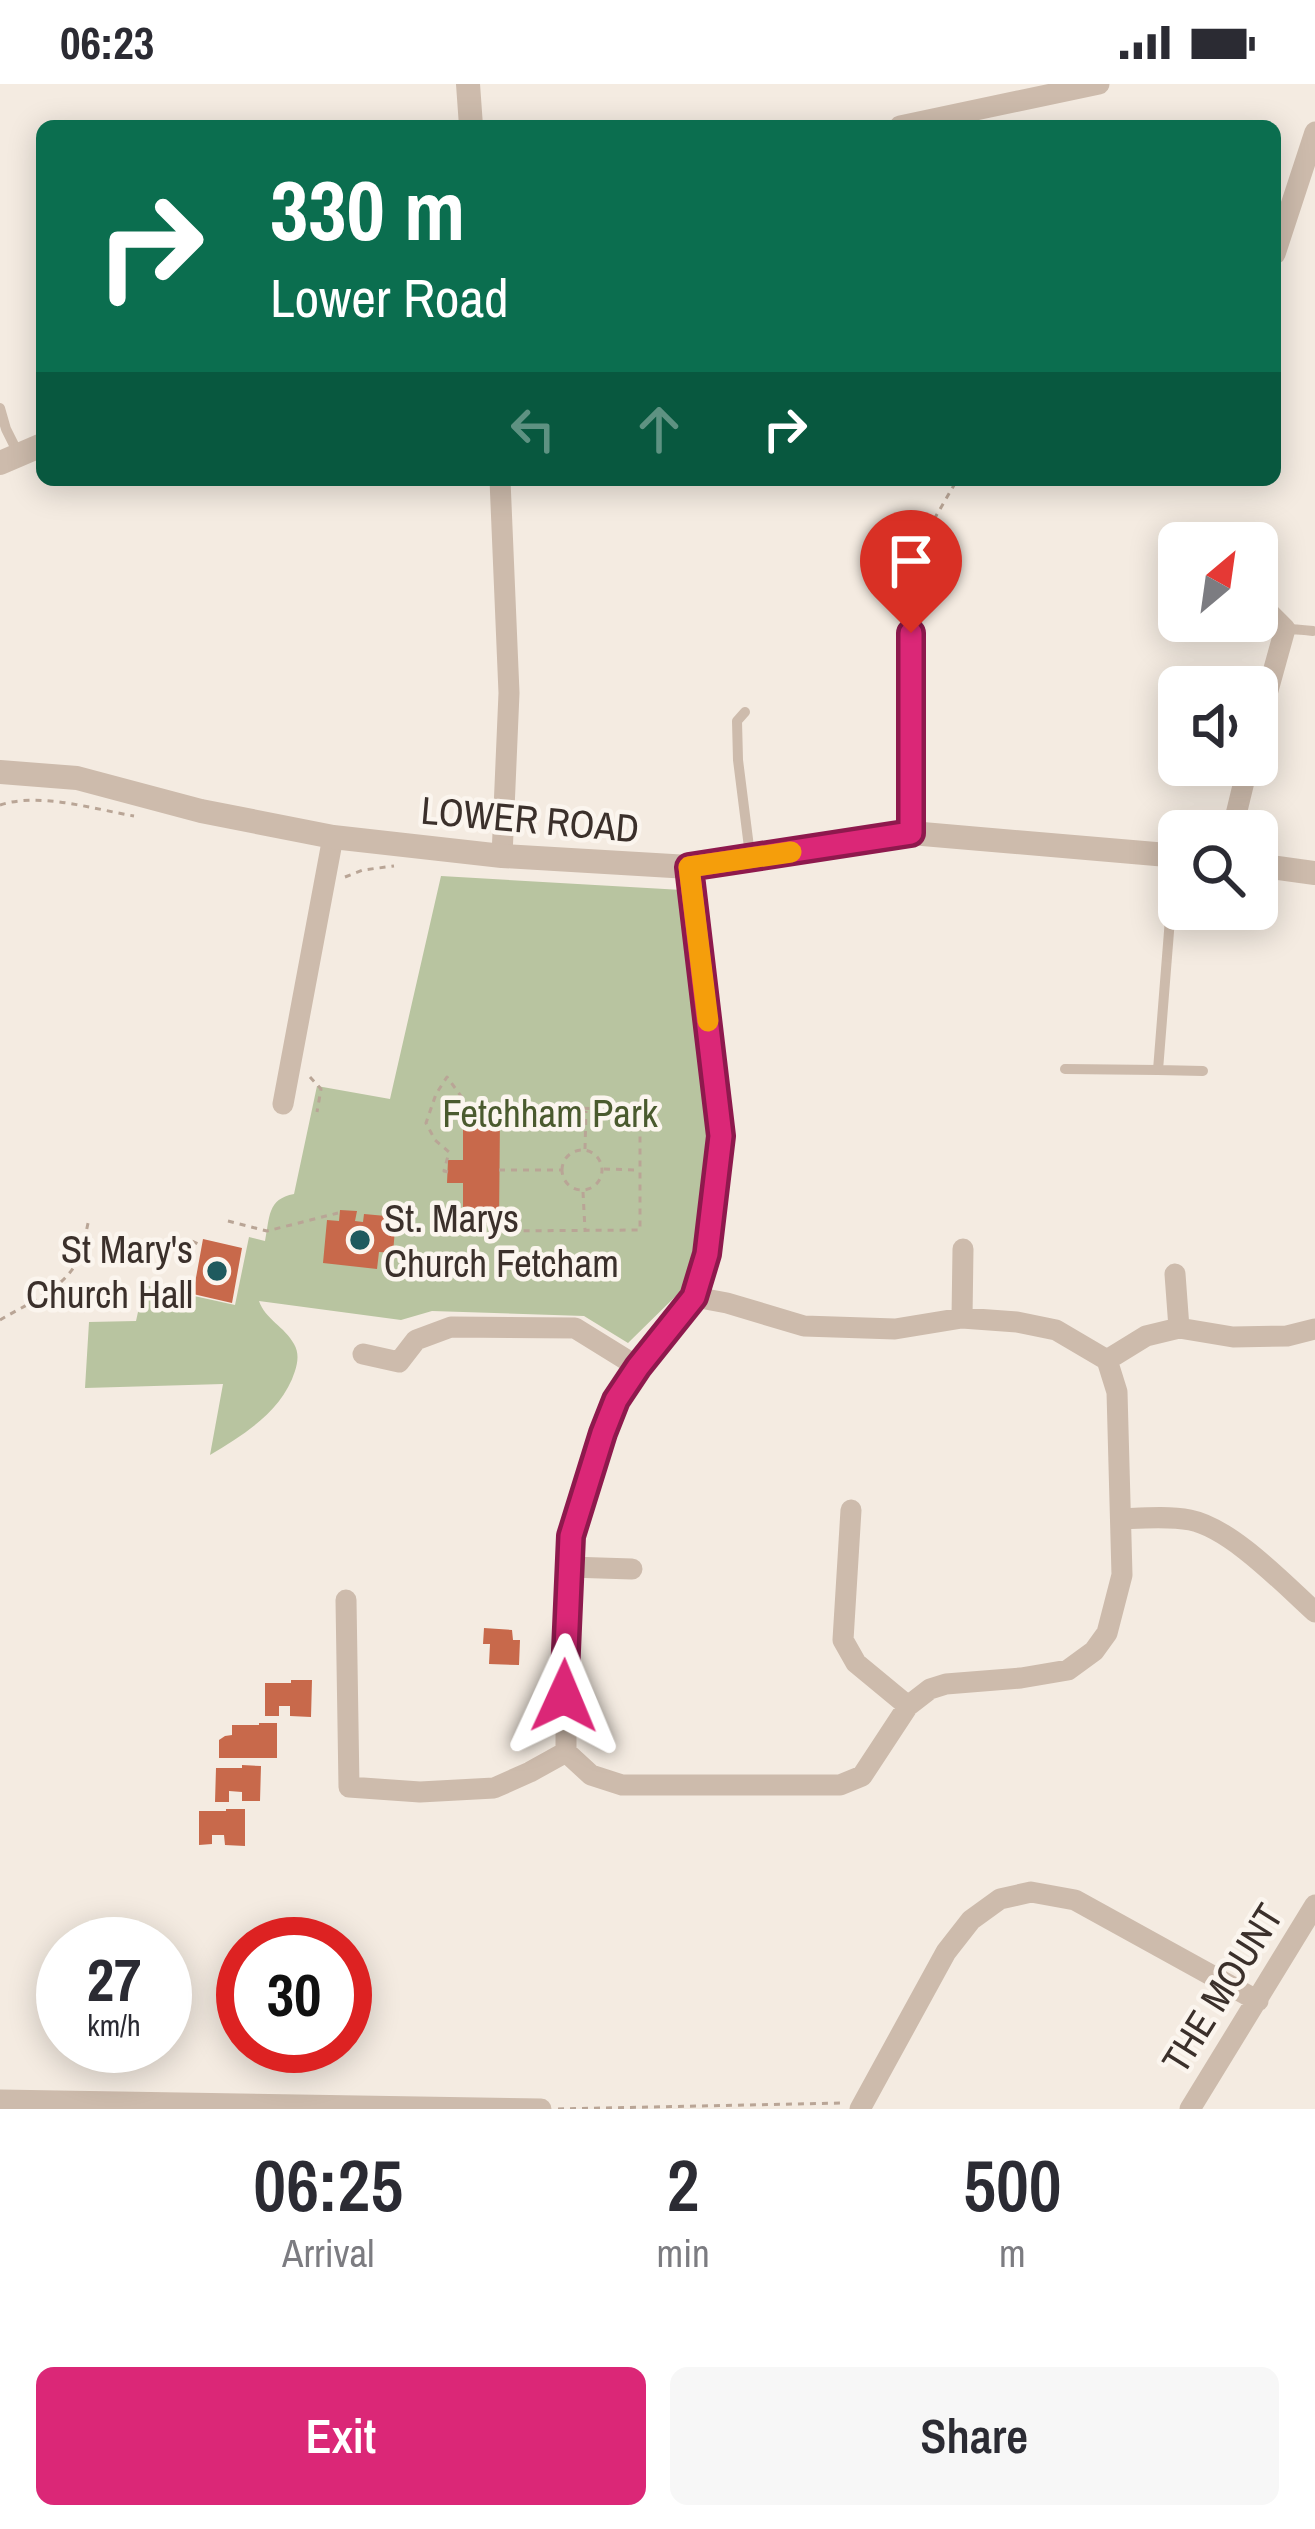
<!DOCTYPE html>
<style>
:root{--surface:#fff;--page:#f7f7f7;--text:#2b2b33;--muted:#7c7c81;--accent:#db2777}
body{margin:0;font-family:"Archivo Narrow",sans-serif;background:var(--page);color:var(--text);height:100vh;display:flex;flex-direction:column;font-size:45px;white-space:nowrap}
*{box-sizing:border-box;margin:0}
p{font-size:39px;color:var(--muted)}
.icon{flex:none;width:66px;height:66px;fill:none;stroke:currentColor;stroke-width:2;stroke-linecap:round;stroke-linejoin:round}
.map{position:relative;height:2025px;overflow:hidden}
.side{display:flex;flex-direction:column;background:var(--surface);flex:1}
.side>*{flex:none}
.hud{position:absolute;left:36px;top:36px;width:1245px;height:366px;border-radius:18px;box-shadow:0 6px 30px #0003;background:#0b6e4f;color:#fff;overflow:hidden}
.needle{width:78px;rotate:29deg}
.buttons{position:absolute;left:1158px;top:438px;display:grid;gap:24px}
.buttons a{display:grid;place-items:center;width:120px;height:120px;border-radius:18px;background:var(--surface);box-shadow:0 6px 30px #0003;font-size:60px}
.speed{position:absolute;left:36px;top:1833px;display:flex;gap:24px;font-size:60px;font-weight:700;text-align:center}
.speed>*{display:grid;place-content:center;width:156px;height:156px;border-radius:50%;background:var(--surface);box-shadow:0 6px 30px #0003;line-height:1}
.speed small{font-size:30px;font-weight:400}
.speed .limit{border:18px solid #d22;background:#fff;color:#111}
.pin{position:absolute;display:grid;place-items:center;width:102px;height:102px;color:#fff;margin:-123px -51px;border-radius:50% 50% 50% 0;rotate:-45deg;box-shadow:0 0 12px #0007}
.pin .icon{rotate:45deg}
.me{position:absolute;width:132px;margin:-66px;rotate:1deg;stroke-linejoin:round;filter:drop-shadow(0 0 9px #0008)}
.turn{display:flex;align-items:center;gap:42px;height:252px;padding:0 36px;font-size:54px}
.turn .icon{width:156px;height:156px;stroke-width:2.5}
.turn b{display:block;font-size:84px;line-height:102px}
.lanes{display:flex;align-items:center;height:114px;padding:0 36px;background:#0003;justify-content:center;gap:60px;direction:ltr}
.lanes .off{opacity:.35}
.eta{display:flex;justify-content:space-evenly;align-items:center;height:204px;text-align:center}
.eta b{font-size:72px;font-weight:600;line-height:84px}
.cta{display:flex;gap:24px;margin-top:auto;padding:24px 36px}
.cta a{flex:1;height:138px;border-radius:18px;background:var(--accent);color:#fff;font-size:48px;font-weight:600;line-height:138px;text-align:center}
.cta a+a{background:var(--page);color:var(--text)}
.status{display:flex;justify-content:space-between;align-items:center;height:84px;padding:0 60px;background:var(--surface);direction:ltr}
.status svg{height:33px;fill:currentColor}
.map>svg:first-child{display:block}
.green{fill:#b8c4a0}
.building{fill:#c8694b}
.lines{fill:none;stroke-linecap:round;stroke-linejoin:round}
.path{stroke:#b9a596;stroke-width:3;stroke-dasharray:6 6;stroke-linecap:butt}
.service{stroke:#cdbbac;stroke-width:10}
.minor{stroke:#cdbbac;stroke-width:21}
.tertiary{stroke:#cdbbac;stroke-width:24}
.route-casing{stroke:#8e194d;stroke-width:30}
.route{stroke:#db2777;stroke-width:21}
.slow{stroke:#f59e0b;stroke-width:21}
.poi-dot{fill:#1f5a5e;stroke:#fbf5ee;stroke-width:4.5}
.labels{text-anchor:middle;stroke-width:9;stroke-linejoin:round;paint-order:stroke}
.street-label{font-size:39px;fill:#3b302b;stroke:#fbf5ee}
.park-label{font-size:39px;fill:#4a5a2e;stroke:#fbf5ee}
.poi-label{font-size:39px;fill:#3b302b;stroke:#fbf5ee;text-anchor:start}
</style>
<div class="status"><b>06:23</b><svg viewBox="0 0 49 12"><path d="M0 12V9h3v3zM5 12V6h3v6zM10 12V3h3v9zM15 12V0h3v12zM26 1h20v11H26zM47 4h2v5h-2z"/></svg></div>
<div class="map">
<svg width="1315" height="2025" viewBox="0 0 1315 2025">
<rect width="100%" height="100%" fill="#f4ebe1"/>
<path class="green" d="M441 792 682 806 712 1059 700 1159 683 1205 628 1259 584 1232 432 1227 401 1236 259 1217C265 1235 285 1243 294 1260 299 1269 298 1277 295 1287 282 1328 244 1350 210 1371L223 1300 85 1304 89 1238 136 1237 144 1201 235 1221 249 1153 265 1157C270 1133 267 1115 294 1110L317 1002 390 1015Z"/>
<path class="building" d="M463 1033H500L499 1140 463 1139V1099H447L448 1076H463Z
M340 1126 357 1127 355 1137 363 1138 364 1130 386 1132 384 1144 395 1145 393 1169 379 1168 377 1185 323 1179 327 1136 339 1137Z
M203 1155 242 1164 232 1219 193 1210Z
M484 1544 512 1546 513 1556H520L519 1581 489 1580 490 1560H483Z
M291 1596H312L311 1633 290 1632V1622H279V1632H265V1599H291Z
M259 1639H277V1674H219V1656L225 1652 232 1651V1641H259Z
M242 1681 261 1682 260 1717H242V1708L229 1707V1718H215L216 1684H242Z
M226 1725H245V1762L225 1761 224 1751H212V1760L199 1761V1727H226Z"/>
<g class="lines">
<path class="path" d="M922 456 957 396
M0 721C40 708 93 725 134 732
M345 793 363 786 394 782
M310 993 321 1005 317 1028
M585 1065 586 1027
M562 1086a20 20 0 1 1 40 0a20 20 0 1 1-40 0Z
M604 1085 637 1086
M499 1086H562
M448 1088 444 1087 449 1068 435 1056 426 1039 436 1010 447 993 469 1023 640 1025V1146L500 1147
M583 1108 585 1146
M228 1137 267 1147 338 1129
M192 1157 202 1162
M0 1236C28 1219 64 1206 79 1174 84 1162 86 1147 89 1135
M558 2025 842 2019"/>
<path class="service" d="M0 324 6 345 18 369
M1171 517C1171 526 1169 538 1177 545 1193 561 1261 545 1284 545 1293 545 1304 546 1313 547
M745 628 737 637 738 676 750 771
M1065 985 1158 986 1175 772
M1158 986 1203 987"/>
<path class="minor" d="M900 42 1099 0
M1275 170 1315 48
M500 396 509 609 502 772
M1257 646 1285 545 1269 529
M1232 747 1248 681
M911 749 912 473
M689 783 721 1052 707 1170 695 1213 638 1283 616 1316 571 1452 566 1547V1668L591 1691 622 1701H840L862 1692 908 1622 930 1605 946 1600 1021 1594 1068 1586 1094 1567 1107 1549 1122 1491 1117 1308 1107 1276 1056 1246 1017 1238 962 1234 895 1245 804 1242 727 1219 695 1213
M283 1020 333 753
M1175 1190 1179 1244
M962 1234 963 1165
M363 1270 399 1278 416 1256 451 1243 575 1244 638 1283
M1107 1276 1146 1252 1179 1244 1233 1253 1287 1252 1315 1245
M851 1426 843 1556 856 1579 908 1622
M1122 1435C1144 1434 1169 1432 1190 1436 1231 1444 1284 1500 1315 1528
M569 1483 632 1485
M346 1516 349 1703 420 1708 494 1704 530 1688 566 1668
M0 2016 541 2025
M860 2025 946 1868 971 1836 1000 1815 1031 1808 1075 1816 1258 1917
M1190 2025 1315 1821"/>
<path class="tertiary" d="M468 0 471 42
M0 379 42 361
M0 688 77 694 201 727 333 753 502 772 689 783 911 749 1179 772
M1257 781 1315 789"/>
</g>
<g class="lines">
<g class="route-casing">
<path id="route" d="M564 1612 571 1452 603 1349 616 1316 638 1283 694 1213 707 1170 721 1052 689 783 911 749V549"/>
</g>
<use href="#route" class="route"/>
<path class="slow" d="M708 937 689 783 791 768"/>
</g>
<g class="poi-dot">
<circle cx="360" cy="1156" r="12"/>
<circle cx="217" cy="1187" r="12"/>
</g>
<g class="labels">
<g class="street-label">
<text transform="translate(530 735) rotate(5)" y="14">LOWER ROAD</text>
<text transform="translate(1222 1904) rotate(-58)" y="14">THE MOUNT</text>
</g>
<g class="park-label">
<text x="550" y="1043">Fetchham Park</text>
</g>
<g class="poi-label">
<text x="384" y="1148">St. Marys<tspan x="384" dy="45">Church Fetcham</tspan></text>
<text x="193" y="1179" text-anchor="end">St Mary's<tspan x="193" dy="45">Church Hall</tspan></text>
</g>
</g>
</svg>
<div class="buttons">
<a><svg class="needle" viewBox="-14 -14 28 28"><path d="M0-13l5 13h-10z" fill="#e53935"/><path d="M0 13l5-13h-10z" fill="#7c7c81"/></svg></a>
<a><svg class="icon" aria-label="sound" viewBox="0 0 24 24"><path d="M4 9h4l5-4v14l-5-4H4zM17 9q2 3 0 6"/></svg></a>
<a><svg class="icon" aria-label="search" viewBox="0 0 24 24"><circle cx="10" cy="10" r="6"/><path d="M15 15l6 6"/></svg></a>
</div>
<div class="speed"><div>27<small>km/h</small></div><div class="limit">30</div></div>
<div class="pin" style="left:911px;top:549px;background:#d93025"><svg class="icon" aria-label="arrive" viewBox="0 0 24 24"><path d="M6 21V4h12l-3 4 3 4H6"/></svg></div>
<svg class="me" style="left:564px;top:1612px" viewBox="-20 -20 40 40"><path d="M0-17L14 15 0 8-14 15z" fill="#db2777" stroke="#fff" stroke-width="4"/></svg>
<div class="hud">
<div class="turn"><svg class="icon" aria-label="right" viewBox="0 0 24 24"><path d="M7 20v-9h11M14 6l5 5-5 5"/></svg><div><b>330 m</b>Lower Road</div></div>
<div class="lanes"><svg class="icon off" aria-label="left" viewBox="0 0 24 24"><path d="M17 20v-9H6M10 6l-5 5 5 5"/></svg><svg class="icon off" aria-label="ahead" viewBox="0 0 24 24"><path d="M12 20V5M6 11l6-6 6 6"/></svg><svg class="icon" aria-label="right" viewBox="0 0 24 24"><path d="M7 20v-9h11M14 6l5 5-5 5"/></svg></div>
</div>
</div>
<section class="side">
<div class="eta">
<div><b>06:25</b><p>Arrival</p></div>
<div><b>2</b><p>min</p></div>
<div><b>500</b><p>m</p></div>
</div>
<div class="cta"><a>Exit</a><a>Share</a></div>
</section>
